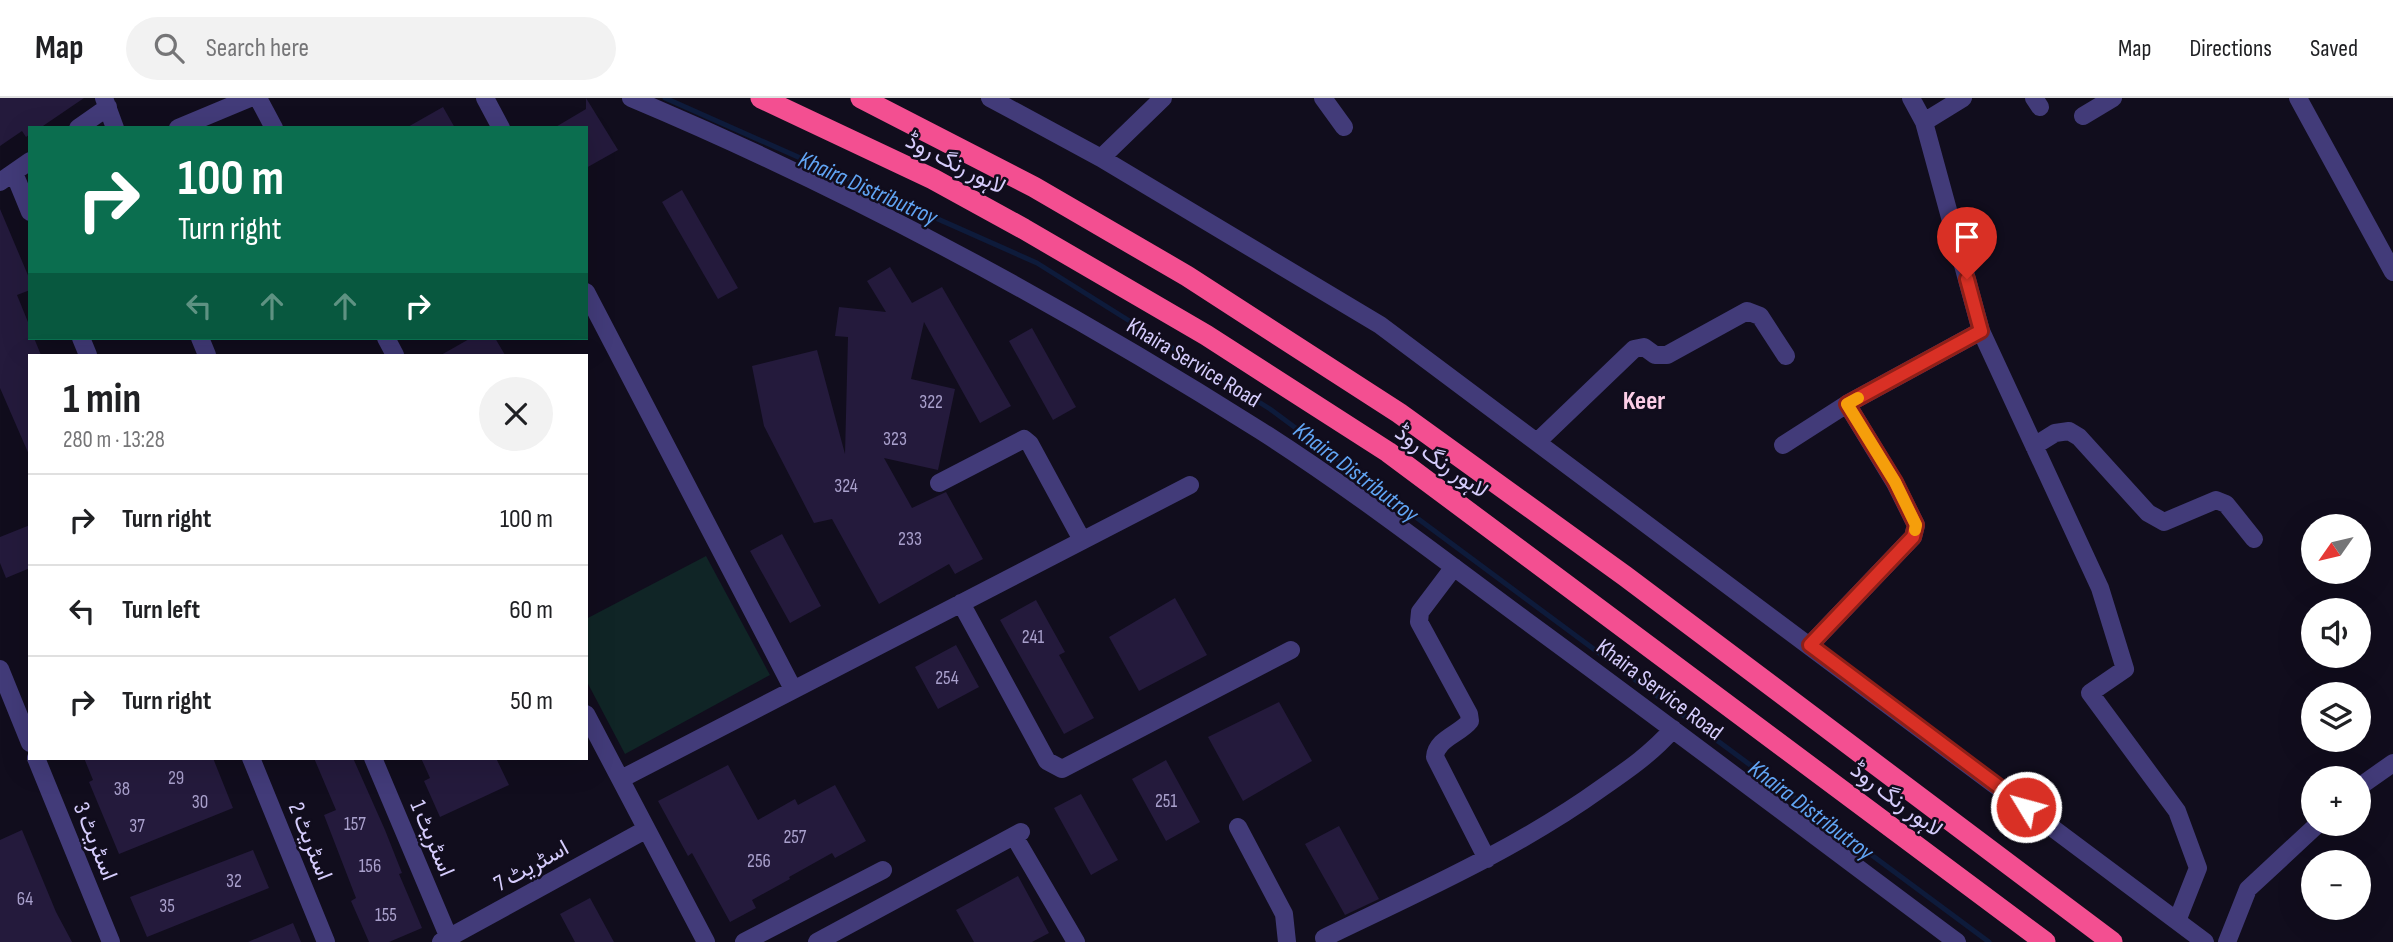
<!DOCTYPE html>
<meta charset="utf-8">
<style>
:root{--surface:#fff;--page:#f2f2f2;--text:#202124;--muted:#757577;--line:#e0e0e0}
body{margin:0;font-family:"Sofia Sans Condensed",Vazirmatn,sans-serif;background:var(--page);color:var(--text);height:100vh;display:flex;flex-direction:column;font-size:26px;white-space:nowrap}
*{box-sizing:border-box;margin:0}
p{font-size:23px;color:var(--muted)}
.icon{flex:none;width:38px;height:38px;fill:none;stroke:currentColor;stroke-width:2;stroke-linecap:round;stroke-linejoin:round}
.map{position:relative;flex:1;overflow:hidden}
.sheet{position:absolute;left:28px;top:256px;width:560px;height:406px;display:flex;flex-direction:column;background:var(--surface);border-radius:0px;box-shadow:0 7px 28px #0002}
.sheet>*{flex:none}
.guide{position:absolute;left:28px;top:28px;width:560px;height:214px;border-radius:0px;box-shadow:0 7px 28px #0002;background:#0b6e4f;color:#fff;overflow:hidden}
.needle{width:46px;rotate:236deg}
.tools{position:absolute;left:2301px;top:416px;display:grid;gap:14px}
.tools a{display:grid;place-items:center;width:70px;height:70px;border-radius:50%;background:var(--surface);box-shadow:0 7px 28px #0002;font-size:35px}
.pin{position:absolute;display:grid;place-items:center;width:60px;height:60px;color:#fff;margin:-72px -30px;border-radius:50% 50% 50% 0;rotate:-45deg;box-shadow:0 0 7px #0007}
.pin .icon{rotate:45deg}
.me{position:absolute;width:77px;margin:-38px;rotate:307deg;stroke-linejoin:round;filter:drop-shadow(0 0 5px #0008)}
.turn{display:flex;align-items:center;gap:24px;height:147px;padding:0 35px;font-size:32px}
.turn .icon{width:91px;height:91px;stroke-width:2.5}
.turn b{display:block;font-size:49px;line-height:60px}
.lanes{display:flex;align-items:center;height:66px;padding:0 35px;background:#0003;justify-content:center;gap:35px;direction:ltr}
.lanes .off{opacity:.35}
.round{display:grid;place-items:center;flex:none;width:74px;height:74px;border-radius:37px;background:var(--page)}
.summary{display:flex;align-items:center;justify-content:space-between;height:119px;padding:0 35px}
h1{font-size:42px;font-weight:700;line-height:52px}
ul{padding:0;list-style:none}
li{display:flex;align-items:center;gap:21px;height:91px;padding:0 35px;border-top:2px solid var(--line)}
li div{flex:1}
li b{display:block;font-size:26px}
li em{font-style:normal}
header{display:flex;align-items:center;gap:42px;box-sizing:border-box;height:98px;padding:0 35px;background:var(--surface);border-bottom:2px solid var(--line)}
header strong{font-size:33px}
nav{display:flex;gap:38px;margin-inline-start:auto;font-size:24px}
.search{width:490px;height:63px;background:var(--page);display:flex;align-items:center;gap:18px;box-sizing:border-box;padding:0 24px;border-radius:38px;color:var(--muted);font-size:26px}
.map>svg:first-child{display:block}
.green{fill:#102526}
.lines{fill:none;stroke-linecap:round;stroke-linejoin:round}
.stream{stroke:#0e1b3b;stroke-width:5}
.building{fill:#241a3c}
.minor{stroke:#423b79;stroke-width:18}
.highway{stroke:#f34f91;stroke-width:21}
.route-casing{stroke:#8d1f18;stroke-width:18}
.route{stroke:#d93025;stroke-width:12}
.slow{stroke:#f59e0b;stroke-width:12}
.labels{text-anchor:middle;stroke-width:5;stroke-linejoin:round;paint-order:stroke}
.number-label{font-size:19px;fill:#a9a0cc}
.street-label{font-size:23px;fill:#d5ccfc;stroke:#110d1d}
.water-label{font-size:24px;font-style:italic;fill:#61a5f5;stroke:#110d1d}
.quarter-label{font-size:26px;font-weight:bold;fill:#fccee7;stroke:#110d1d}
</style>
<header>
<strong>Map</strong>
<div class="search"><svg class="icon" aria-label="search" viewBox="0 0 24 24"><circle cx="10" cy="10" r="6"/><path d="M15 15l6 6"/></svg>Search here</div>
<nav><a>Map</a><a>Directions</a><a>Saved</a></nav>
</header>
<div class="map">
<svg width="2393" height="844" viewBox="0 0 2393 844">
<rect width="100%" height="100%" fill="#110d1d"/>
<path class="green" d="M706 458 770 577 625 656 586 582V521Z"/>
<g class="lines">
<path class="stream" d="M665 0 1037 165 1270 311 1989 844"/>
</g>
<path class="building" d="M0 0H84L40 30H30V36L26 39 22 33 0 48Z
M586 0 618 52 586 70V30H554L586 11Z
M443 9 455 30H406Z
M682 92 738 190 718 201 662 104Z
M0 111 30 182V192L17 197 30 229V240H34L41 257H30V359L0 290Z
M890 169 912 205 942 189 1011 308 980 325 924 224 911 281 955 291 938 372 884 360 912 410 946 394 983 461 955 476 949 466 879 506 832 421 814 425 764 328 752 268 817 252 845 356 848 239 835 238 839 209 886 214 867 183Z
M1032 230 1076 309 1053 322 1009 243Z
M471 240H495L505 257H441Z
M30 427V470L6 480 0 465V439Z
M782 436 821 508 790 525 750 453Z
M1175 500 1207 557 1139 593 1109 539Z
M1036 502 1065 554 1059 557 1094 620 1064 636 1000 522Z
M956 547 979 589 938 611 915 569Z
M1279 604 1312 663 1243 703 1208 639Z
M84 660H213L233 710 119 756 89 684 93 682Z
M314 660H353L385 732 402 775 399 776 422 830 389 844H369L351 803 356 800 324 717 336 712Z
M421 660H496L509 687 440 719 424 683 430 680Z
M1166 662 1200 724 1166 743 1132 681Z
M728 667 758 722 795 701 798 707 835 687 866 743 835 760 832 755 789 779 790 781 752 802 756 810 730 824 692 755 688 758 658 703Z
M1081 696 1118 762 1091 777 1054 710Z
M1339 728 1379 801 1345 817 1305 746Z
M22 732 56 814 72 844H0V742Z
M253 752 269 790 147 839 130 799Z
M1018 778 1049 835 1032 844H974L956 812Z
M590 800 614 844H575L560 816Z
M293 825 301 844H248Z"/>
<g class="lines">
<path class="minor" d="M104 0 115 30
M258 0 274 30
M485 0 501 30
M631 0C850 92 1060 206 1261 333 1352 391 1438 458 1525 522 1670 628 1813 737 1957 844
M990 0 1101 60 1380 227 2205 844
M1323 0 1344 29
M1911 0 1924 24 1981 233 2100 490 2125 571 2090 595 2177 713 2198 770 2177 823
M2034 0 2040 9
M2298 0 2393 174
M2083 18 2113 0
M1924 24 1963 0
M78 30 108 9
M178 30 250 0
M1101 60 1163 0
M14 75 30 114
M0 84 30 63
M586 194 793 591
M81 240 88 257
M200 240 207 257
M386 240 395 257
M1537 344 1634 251 1644 249 1655 257H1667L1747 213 1760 218 1786 258
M1783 347 1847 306 1981 233
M2034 348 2055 335 2069 333 2079 339 2148 415 2164 424 2216 402 2226 406 2254 441
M939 385 1024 341 1030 346 1082 442
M1454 469 1420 514 1419 524 1469 616 1470 623C1460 636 1436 641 1435 659L1487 761
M961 505 1047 663 1062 671 1291 552
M1810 547 1913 439 1916 427 1895 385 1847 306
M0 571 30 645
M586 616 706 844
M36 660 111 844
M251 660 326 844
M373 660 449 840
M621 681 1190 387
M2359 689 2393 665
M1238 729 1284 816 1287 844
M1014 738 1076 844
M1324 840C1419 794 1517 751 1603 689 1629 671 1652 655 1673 631
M441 844 645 732
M744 844 883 772
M817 844 1021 734
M2227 844 2248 791 2318 726"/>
<path class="highway" d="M761 0 933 81 1024 131 1206 237 1388 354 2045 844
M861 0 1034 89 1187 178 1399 315 1625 478 2112 844"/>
</g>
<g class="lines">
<g class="route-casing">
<path id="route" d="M1967 181 1981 233 1847 306 1895 384 1916 427 1913 439 1810 547 2026 709"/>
</g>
<use href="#route" class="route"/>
<path class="slow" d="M1858 300 1847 306 1895 384 1916 427 1915 432"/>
</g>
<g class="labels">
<g class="number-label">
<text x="931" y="310">322</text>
<text x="895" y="347">323</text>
<text x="846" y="394">324</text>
<text x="910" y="447">233</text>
<text x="1033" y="545">241</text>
<text x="947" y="586">254</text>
<text x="176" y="686">29</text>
<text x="122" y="697">38</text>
<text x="1166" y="709">251</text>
<text x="200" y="710">30</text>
<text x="355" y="732">157</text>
<text x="137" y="734">37</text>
<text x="795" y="745">257</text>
<text x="759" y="769">256</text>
<text x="370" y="774">156</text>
<text x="234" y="789">32</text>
<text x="25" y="807">64</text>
<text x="167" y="814">35</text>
<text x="386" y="823">155</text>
</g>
<g class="street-label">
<text transform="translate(956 65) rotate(27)" y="8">لاہور رنگ روڈ</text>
<text transform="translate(1194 264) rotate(31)" y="8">Khaira Service Road</text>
<text transform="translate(1442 363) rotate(36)" y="8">لاہور رنگ روڈ</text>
<text transform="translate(1660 591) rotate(37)" y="8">Khaira Service Road</text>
<text transform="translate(1897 701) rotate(37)" y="8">لاہور رنگ روڈ</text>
<text transform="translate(433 740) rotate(67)" y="8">اسٹریٹ 1</text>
<text transform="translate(96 743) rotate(68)" y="8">اسٹریٹ 3</text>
<text transform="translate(311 743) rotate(68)" y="8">اسٹریٹ 2</text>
<text transform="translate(531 767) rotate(-29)" y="8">اسٹریٹ 7</text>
</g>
<g class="water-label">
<text transform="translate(868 90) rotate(24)" y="8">Khaira Distributroy</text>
<text transform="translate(1356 374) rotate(37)" y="8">Khaira Distributroy</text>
<text transform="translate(1811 712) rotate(37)" y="8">Khaira Distributroy</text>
</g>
<g class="quarter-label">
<text x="1644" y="311">Keer</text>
</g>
</g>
</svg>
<div class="tools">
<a><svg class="needle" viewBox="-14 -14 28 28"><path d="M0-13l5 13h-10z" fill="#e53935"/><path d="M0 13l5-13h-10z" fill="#757577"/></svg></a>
<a><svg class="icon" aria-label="sound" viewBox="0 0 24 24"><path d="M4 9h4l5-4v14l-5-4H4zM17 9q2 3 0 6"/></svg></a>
<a><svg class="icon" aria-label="layers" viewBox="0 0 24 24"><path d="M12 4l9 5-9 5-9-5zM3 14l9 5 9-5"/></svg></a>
<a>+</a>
<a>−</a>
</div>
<div class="pin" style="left:1967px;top:181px;background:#d93025"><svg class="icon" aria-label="arrive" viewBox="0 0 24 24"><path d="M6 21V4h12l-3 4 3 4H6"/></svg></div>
<svg class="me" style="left:2026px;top:709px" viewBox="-20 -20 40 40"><circle r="17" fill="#d93025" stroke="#fff" stroke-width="3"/><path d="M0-11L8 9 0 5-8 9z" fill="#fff"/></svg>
<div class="guide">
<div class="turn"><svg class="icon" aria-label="right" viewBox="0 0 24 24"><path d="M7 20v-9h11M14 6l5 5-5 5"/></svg><div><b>100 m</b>Turn right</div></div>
<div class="lanes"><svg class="icon off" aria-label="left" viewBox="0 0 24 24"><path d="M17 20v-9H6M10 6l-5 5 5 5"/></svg><svg class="icon off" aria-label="ahead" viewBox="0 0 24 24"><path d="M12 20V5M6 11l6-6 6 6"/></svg><svg class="icon off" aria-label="ahead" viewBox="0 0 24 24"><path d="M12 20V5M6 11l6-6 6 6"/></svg><svg class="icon" aria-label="right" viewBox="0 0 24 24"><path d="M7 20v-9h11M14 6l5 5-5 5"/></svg></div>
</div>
<section class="sheet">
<div class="summary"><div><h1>1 min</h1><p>280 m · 13:28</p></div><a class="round"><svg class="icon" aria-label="close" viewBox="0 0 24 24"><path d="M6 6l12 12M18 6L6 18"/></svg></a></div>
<ul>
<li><svg class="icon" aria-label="right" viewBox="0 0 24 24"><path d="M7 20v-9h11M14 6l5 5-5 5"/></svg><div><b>Turn right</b></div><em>100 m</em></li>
<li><svg class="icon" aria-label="left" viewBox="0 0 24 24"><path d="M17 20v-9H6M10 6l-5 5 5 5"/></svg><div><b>Turn left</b></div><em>60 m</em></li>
<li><svg class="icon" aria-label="right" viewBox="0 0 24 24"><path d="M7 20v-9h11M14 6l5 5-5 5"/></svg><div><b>Turn right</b></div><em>50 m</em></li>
</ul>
</section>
</div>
